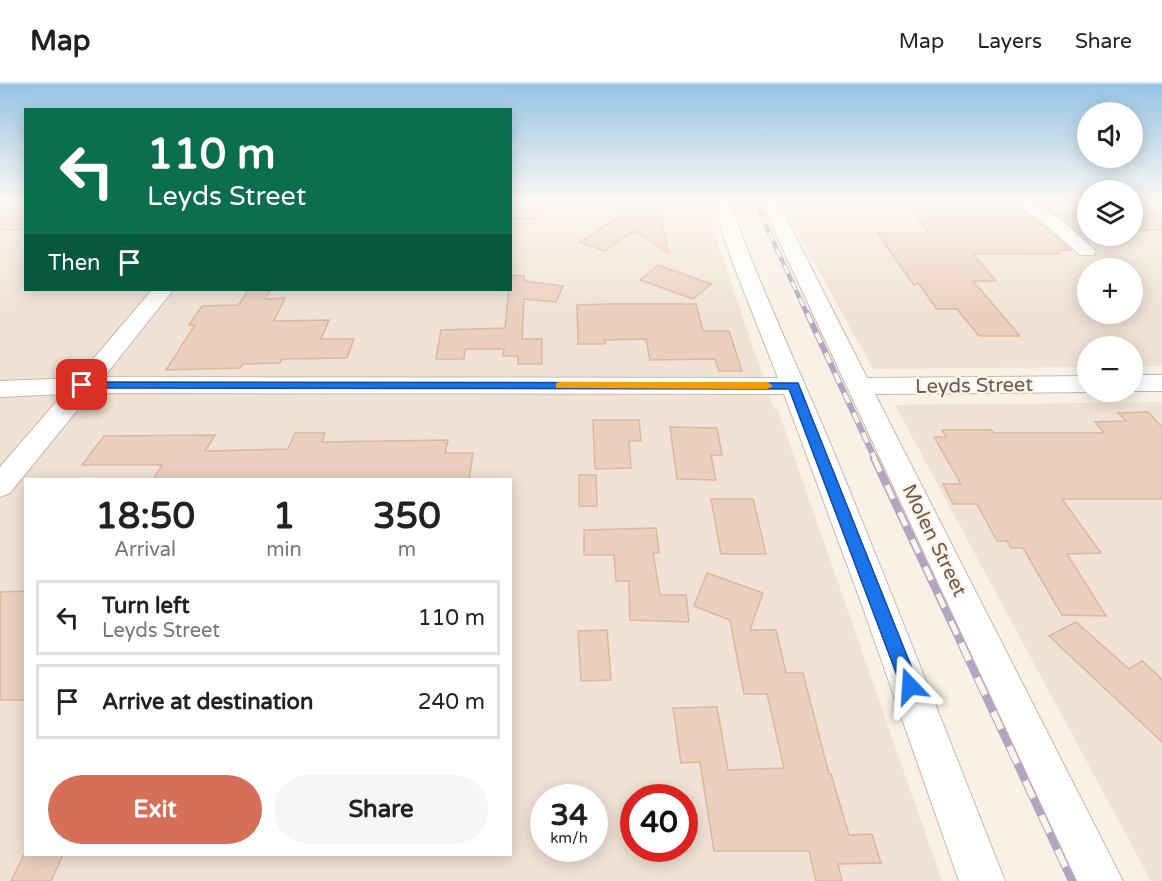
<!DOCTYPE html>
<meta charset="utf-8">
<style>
:root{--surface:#fff;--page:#f6f6f6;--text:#222;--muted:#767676;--line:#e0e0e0;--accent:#d66f57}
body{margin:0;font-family:"Varela Round",sans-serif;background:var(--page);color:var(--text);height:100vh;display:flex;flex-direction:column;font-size:22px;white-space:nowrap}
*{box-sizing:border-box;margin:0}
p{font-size:20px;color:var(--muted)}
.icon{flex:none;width:33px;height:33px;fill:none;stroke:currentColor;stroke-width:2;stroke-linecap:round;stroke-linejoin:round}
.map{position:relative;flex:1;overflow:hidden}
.sheet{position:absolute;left:24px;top:394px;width:488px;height:378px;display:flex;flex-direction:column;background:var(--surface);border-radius:0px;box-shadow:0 3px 15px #0003}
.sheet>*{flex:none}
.top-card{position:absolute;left:24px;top:24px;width:488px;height:183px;border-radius:0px;box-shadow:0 3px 15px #0003;background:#0b6e4f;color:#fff;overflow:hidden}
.controls{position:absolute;left:1077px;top:18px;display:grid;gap:12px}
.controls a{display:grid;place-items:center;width:66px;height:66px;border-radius:50%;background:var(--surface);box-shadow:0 3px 15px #0003;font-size:30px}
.speed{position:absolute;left:530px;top:700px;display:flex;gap:12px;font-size:30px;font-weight:700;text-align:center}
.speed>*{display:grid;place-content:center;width:78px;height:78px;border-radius:50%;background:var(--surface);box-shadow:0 3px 15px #0003;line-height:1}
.speed small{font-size:15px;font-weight:400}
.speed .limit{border:9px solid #d22;background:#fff;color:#111}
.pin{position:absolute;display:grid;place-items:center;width:51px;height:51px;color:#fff;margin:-26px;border-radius:12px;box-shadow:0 3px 9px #0006}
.me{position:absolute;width:66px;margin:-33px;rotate:340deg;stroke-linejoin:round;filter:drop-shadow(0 0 4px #0008)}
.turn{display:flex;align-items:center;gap:21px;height:126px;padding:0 24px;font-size:27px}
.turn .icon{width:78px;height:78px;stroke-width:2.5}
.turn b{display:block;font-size:42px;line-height:51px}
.then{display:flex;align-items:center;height:57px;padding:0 24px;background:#0003;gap:12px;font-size:22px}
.eta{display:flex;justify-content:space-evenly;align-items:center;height:102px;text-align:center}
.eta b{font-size:36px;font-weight:700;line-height:42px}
.cta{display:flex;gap:12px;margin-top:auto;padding:12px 24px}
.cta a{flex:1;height:69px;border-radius:36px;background:var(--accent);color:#fff;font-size:24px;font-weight:700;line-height:69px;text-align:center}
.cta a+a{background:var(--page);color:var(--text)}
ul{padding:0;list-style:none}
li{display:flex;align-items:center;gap:18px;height:75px;margin:0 12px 9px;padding:0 12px;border:3px solid var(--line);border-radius:0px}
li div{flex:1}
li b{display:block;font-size:22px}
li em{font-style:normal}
header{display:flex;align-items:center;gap:36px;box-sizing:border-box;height:84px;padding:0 30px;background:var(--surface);border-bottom:2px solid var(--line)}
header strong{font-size:28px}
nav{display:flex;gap:33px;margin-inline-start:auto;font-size:21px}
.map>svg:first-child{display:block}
.residential{fill:#f0e2d4;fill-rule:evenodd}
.commercial{fill:#f9e2d9}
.building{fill:#ecd0bf;stroke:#ddb6a2;stroke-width:1.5}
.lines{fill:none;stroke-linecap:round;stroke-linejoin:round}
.minor-casing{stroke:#c9b8ac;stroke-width:2}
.minor{fill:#fff;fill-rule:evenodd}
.rail-far3-casing{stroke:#b3a5c1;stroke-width:4.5}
.rail-far2-casing{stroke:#b3a5c1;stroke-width:6}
.rail-far1-casing{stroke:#b3a5c1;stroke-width:8}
.rail-casing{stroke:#b3a5c1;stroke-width:8}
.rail-far3{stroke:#fdf5ea;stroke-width:3;stroke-dasharray:9;stroke-linecap:butt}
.rail-far2{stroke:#fdf5ea;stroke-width:4;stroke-dasharray:11;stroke-linecap:butt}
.rail-far1{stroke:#fdf5ea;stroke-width:5;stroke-dasharray:15;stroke-linecap:butt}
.rail{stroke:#fdf5ea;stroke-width:6;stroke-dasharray:19;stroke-linecap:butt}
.route{fill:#1a73e8;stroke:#114b97;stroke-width:1.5}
.slow{fill:#f59e0b}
.labels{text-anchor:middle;stroke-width:4.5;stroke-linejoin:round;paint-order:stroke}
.street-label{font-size:20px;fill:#6f584d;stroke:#fdf5ea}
</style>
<header>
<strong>Map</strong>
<nav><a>Map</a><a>Layers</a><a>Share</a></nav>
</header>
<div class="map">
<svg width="1162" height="797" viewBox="0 0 1162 797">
<rect width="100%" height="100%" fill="#f9f1e5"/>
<path class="residential" d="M0 116H25L26 206H510V116H703L774 325 778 326 942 797H0ZM26 396H510V771H26ZM543 714H594V765H543ZM633 714H684V765H633Z
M1162 170V282H1133L1132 262H1088L1087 283 873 285 811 173ZM1088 184H1132V230H1088Z
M1162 318V797H1151L895 321Z"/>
<path class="commercial" d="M780 116H1087L1088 152H1132L1133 116H1162V170L811 173Z"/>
<path class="building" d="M512 116H542L540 135H510Z
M647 116H658L668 169 635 147 604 167 579 158Z
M1008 116 1046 144 1071 166 1057 167 1060 170H973L996 197H973L1020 252H979L957 225H937L918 199 914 201 877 149H929L903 118Z
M1035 116H1049L1065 129H1088V156L1060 132Z
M6 117H26V146H0V122Z
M1132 127H1162V146H1132Z
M658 181 711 200 693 215 640 196Z
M510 191 524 192V197L563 202 556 218 524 215 522 255H542V280H518V272H503L504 265H465L464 275H436L441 246 505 244Z
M248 206H270L265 215 285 214 274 237 329 236 321 255H354L347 274 282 275 280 279 243 280 240 284 166 286 195 241H189L202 222 239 221Z
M609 220H696L703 247H729L742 287H719L715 275 650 276 646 255 605 256V260H578L577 221Z
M1148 328 1162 343V415H1062L1101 469 1067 470 1106 532 1062 531 1023 464H1011L1007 457H997L977 420H953L943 400H961L934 353H946L942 346H991L994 349H1104L1095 338 1126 337 1118 329Z
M593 336H639L641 357H629L631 384 595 385Z
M670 343 717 344 722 371H711L716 396 677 395Z
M295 349H325L322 358 448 356 445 369H473L469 396H153L162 381H82L104 352 215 351 205 367 288 365Z
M579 391H596L597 422H579Z
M711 415H753L766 470H721Z
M656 444 659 469H653L660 511H686L689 538 630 536 629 497H616L614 471H584V446Z
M707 489 763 509 750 546H776L786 589H803L829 690H831L849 751 872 750 881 779 838 780 842 797H816L809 767H714L700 678 681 679 673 624 717 623 728 686 784 684 767 610H744L730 536 694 522Z
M26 507V616H0V508Z
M1076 538 1129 585 1142 577 1162 595V658L1049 552Z
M607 546 611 596 581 597 578 547Z
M24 771H63L51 797H11Z"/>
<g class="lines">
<g class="minor-casing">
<path id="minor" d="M712 116H729C758 199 796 278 830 359 890 504 947 650 1005 797H959L862 521 784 310 91 309 10 409 0 413V383L63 310 0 313V297L77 294 152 206H173L104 293 778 294 732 177Z
M760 116H777L867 294 1088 292V308L875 310 1123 797H1077Z
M1010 116H1030L1059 134 1096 167 1094 171H1080L1047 142Z
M1132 291H1162V307H1132Z"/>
</g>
<use href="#minor" class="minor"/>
<g class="rail-far3-casing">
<path id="rail-far3" d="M754 116 807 230"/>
</g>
<g class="rail-far2-casing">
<path id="rail-far2" d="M807 229 875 375"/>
</g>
<g class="rail-far1-casing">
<path id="rail-far1" d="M874 374 962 561"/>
</g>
<g class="rail-casing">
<path id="rail" d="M961 559 1072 797"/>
</g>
<use href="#rail-far3" class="rail-far3"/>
<use href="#rail-far2" class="rail-far2"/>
<use href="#rail-far1" class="rail-far1"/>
<use href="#rail" class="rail"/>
</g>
<linearGradient id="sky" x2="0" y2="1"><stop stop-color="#96c4e5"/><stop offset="0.51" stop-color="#fcf9f3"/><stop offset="1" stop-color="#fcf9f3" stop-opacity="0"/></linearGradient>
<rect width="1162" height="228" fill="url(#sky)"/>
<path class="route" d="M82 298 798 299 919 602 916 608 910 610 904 608 901 602 789 305 78 304V299Z"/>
<path class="slow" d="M560 298H767L773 302 767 305 556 304V299Z"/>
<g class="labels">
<g class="street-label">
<text transform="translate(974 301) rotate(-1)" y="7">Leyds Street</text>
<text transform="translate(935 456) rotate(64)" y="7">Molen Street</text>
</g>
</g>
</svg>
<div class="controls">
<a><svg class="icon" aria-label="sound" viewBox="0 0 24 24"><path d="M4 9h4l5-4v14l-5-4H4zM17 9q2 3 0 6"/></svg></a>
<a><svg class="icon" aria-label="layers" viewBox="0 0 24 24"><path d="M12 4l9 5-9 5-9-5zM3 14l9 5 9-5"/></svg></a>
<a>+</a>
<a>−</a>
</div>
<div class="speed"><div>34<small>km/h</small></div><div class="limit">40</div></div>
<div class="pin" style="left:82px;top:301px;background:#d93025"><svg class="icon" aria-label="arrive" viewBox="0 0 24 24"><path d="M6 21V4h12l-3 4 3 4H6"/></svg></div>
<svg class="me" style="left:910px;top:602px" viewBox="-20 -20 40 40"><path d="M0-17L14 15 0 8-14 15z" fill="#1a73e8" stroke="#fff" stroke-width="4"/></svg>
<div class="top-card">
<div class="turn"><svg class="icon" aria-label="left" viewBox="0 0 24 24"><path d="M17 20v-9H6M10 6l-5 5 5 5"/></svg><div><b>110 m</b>Leyds Street</div></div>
<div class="then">Then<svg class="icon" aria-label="arrive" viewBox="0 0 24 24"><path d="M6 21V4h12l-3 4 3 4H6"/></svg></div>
</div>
<section class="sheet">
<div class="eta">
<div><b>18:50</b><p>Arrival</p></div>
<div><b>1</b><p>min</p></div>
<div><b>350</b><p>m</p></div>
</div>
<ul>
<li><svg class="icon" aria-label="left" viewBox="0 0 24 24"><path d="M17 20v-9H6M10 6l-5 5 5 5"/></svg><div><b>Turn left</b><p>Leyds Street</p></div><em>110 m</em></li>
<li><svg class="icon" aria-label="arrive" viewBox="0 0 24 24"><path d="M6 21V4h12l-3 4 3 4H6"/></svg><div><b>Arrive at destination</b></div><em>240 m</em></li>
</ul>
<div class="cta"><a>Exit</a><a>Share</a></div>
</section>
</div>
